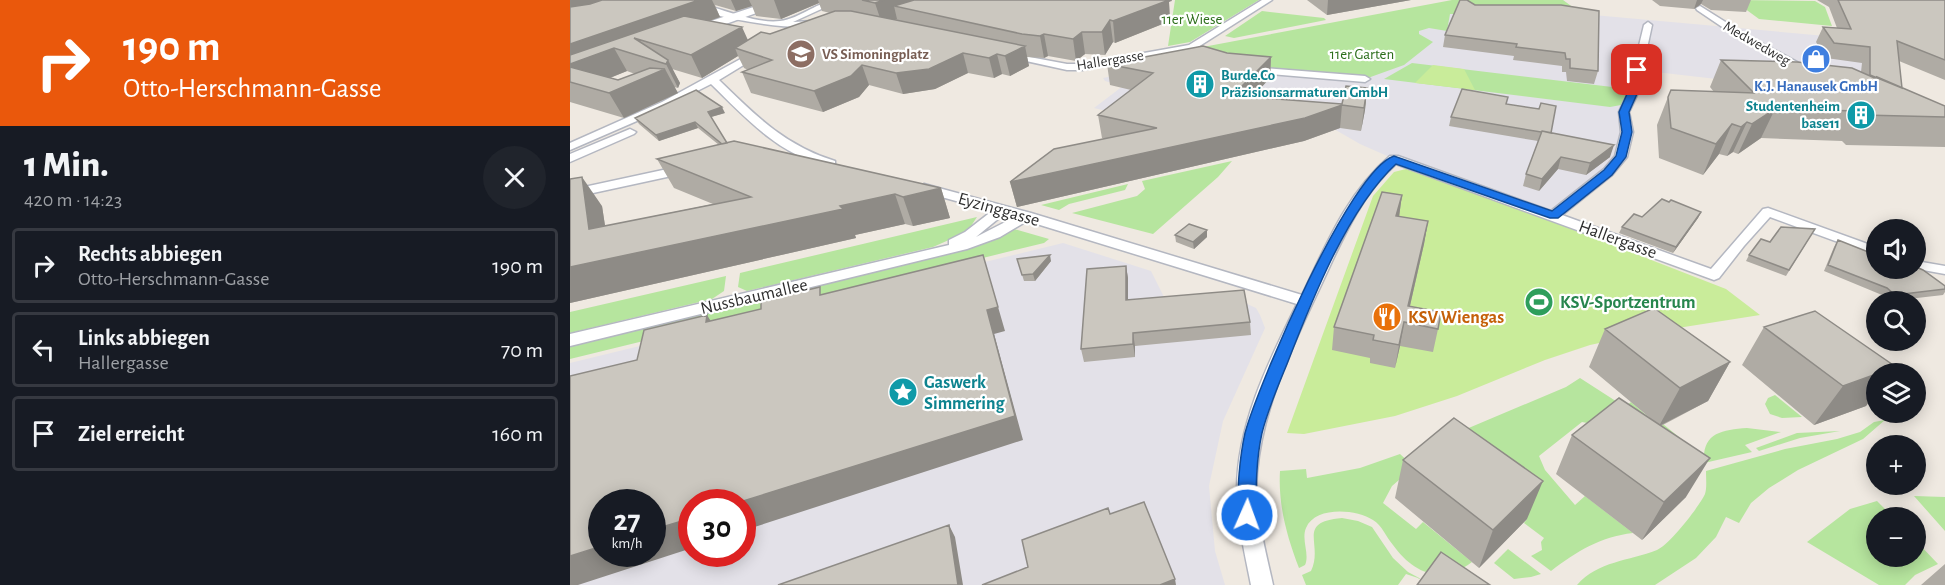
<!DOCTYPE html>
<html lang="de">
<meta charset="utf-8">
<style>
:root{--surface:#171b24;--page:#20242c;--text:#f1f3f6;--muted:#9ea1a6;--line:#363941}
body{margin:0;font-family:"Alegreya Sans",sans-serif;background:var(--page);color:var(--text);height:100vh;display:flex;flex-direction:column;font-size:22px;white-space:nowrap}
*{box-sizing:border-box;margin:0}
p{font-size:20px;color:var(--muted)}
.icon{flex:none;width:33px;height:33px;fill:none;stroke:currentColor;stroke-width:2;stroke-linecap:round;stroke-linejoin:round}
.map{position:relative;flex:1;overflow:hidden}
.details{display:flex;flex-direction:column;background:var(--surface);width:570px}
.details>*{flex:none}
.banner{background:#ea580c;color:#fff;overflow:hidden}
.controls{position:absolute;left:1296px;top:219px;display:grid;gap:12px}
.controls a{display:grid;place-items:center;width:60px;height:60px;border-radius:50%;background:var(--surface);box-shadow:0 3px 15px #0003;font-size:30px}
.speed{position:absolute;left:18px;top:489px;display:flex;gap:12px;font-size:30px;font-weight:700;text-align:center}
.speed>*{display:grid;place-content:center;width:78px;height:78px;border-radius:50%;background:var(--surface);box-shadow:0 3px 15px #0003;line-height:1}
.speed small{font-size:15px;font-weight:400}
.speed .limit{border:9px solid #d22;background:#fff;color:#111}
.pin{position:absolute;display:grid;place-items:center;width:51px;height:51px;color:#fff;margin:-26px;border-radius:12px;box-shadow:0 3px 9px #0006}
.me{position:absolute;width:66px;margin:-33px;rotate:2deg;stroke-linejoin:round;filter:drop-shadow(0 0 4px #0008)}
.turn{display:flex;align-items:center;gap:21px;height:126px;padding:0 24px;font-size:27px}
.turn .icon{width:78px;height:78px;stroke-width:2.5}
.turn b{display:block;font-size:42px;line-height:51px}
.round{display:grid;place-items:center;flex:none;width:63px;height:63px;border-radius:32px;background:var(--page)}
.overview{display:flex;align-items:center;justify-content:space-between;height:102px;padding:0 24px}
h1{font-size:36px;font-weight:800;line-height:45px}
ul{padding:0;list-style:none}
li{display:flex;align-items:center;gap:18px;height:75px;margin:0 12px 9px;padding:0 12px;border:3px solid var(--line);border-radius:6px}
li div{flex:1}
li b{display:block;font-size:22px}
li em{font-style:normal}
main{display:flex;flex:1;min-height:0}
.map>svg:first-child{display:block}
.industrial{fill:#e3e1e8;fill-rule:evenodd}
.green{fill:#b6e59e}
.pitch{fill:#c9ec9a}
.lines{fill:none;stroke-linecap:round;stroke-linejoin:round}
.street-casing{stroke:#b4b7c1;stroke-width:3}
.secondary-casing{stroke:#b4b7c1;stroke-width:3}
.street{fill:#fff;fill-rule:evenodd}
.secondary{fill:#fff;fill-rule:evenodd}
.wall{fill:#afaba4;fill-rule:evenodd}
.shaded-wall{fill:#8e8b86}
.building{fill:#cbc7bf;stroke:#8e8b86;stroke-width:1.5}
.route{fill:#1a73e8;stroke:#114b97;stroke-width:1.5}
.labels{text-anchor:middle;stroke-width:4.5;stroke-linejoin:round;paint-order:stroke}
.far-park-label{font-size:15px;fill:#2c6e1b;stroke:#fff}
.far-street-label{font-size:15px;fill:#2e2e2e;stroke:#fff}
.far-education-label{font-size:15px;font-weight:bold;fill:#785e54;stroke:#fff;text-anchor:start}
.far-culture-label{font-size:15px;font-weight:bold;fill:#0d838f;stroke:#fff;text-anchor:start}
.far-shop-label{font-size:15px;font-weight:bold;fill:#366cbe;stroke:#fff}
.street-label{font-size:18px;fill:#2e2e2e;stroke:#fff}
.leisure-label{font-size:18px;font-weight:bold;fill:#27864d;stroke:#fff;text-anchor:start}
.food-label{font-size:18px;font-weight:bold;fill:#c56008;stroke:#fff;text-anchor:start}
.culture-label{font-size:18px;font-weight:bold;fill:#0d838f;stroke:#fff;text-anchor:start}
</style>
<main>
<section class="details">
<div class="banner">
<div class="turn"><svg class="icon" aria-label="right" viewBox="0 0 24 24"><path d="M7 20v-9h11M14 6l5 5-5 5"/></svg><div><b>190 m</b>Otto-Herschmann-Gasse</div></div>
</div>
<div class="overview"><div><h1>1 Min.</h1><p>420 m · 14:23</p></div><a class="round"><svg class="icon" aria-label="close" viewBox="0 0 24 24"><path d="M6 6l12 12M18 6L6 18"/></svg></a></div>
<ul>
<li><svg class="icon" aria-label="right" viewBox="0 0 24 24"><path d="M7 20v-9h11M14 6l5 5-5 5"/></svg><div><b>Rechts abbiegen</b><p>Otto-Herschmann-Gasse</p></div><em>190 m</em></li>
<li><svg class="icon" aria-label="left" viewBox="0 0 24 24"><path d="M17 20v-9H6M10 6l-5 5 5 5"/></svg><div><b>Links abbiegen</b><p>Hallergasse</p></div><em>70 m</em></li>
<li><svg class="icon" aria-label="arrive" viewBox="0 0 24 24"><path d="M6 21V4h12l-3 4 3 4H6"/></svg><div><b>Ziel erreicht</b></div><em>160 m</em></li>
</ul>
</section>
<div class="map">
<svg width="1375" height="585" viewBox="0 0 1375 585">
<rect width="100%" height="100%" fill="#efe9e1"/>
<path class="industrial" d="M933 0H993L1012 14 1312 41 1287 95 1068 70 1051 157 984 215 824 159 790 144 757 125 558 116 524 108 553 86 535 81 533 78Z
M493 243 581 271 600 309 675 303 686 308 690 315 695 328 653 421 639 486 645 551 655 585H0V363ZM32 502H82V554H32ZM122 502H172V554H122Z"/>
<path class="green" d="M605 0H689L620 42 598 46Z
M882 0H993L1012 14H880L877 31 859 28 849 31V34L863 42 834 65 795 79 673 70 633 47Z
M1163 0 1245 1 1255 7 1262 26 1189 19Z
M692 11 754 18 756 20 664 38 655 36Z
M842 63 1059 89 1051 105 1040 107 814 79Z
M662 161 648 177 583 234 502 213 567 196 575 189 572 181Z
M558 184 555 190 499 204 489 210 471 205Z
M407 217 397 232 363 247 177 291 168 287 170 273Z
M444 229 479 239 474 243 0 359V346L406 247Z
M156 276 154 291 142 299 0 333V312Z
M1010 378 1055 407 1061 402 1089 426 1093 424 1115 442 1012 422 969 456 975 470 1005 505 1015 496 1063 533C1030 537 1007 551 981 571L961 556 972 550 971 542 974 538 954 523 957 519 875 438 996 387Z
M1205 395 1232 417 1212 418 1200 414 1195 404 1198 398Z
M1315 420 1293 439 1228 470 1199 488 1181 503 1169 523 1156 517 1146 537 1126 558 1085 585H1007C1028 561 1059 561 1087 550 1099 545 1129 507 1135 494 1137 488 1136 479 1136 471L1215 449 1267 439 1290 432 1304 422Z
M1177 428 1211 432 1175 445 1182 452 1134 463C1132 433 1151 430 1177 428Z
M1270 431 1230 438 1189 451 1186 448 1227 433Z
M830 454 844 467 822 486 813 503 846 529 853 522 902 562C872 585 844 574 823 545 816 537 812 525 803 520 786 509 745 506 736 528 731 540 740 554 735 565L729 568C717 537 708 505 710 471L736 469 737 478 790 468Z
M1344 496 1375 497V531Z
M1307 501 1323 517 1306 518V556H1346V541L1368 564 1345 575 1335 585H1309L1237 542 1280 509Z
M772 518 788 521 802 527 823 558 838 572 851 579 836 574 828 585H736L732 575 741 571C754 544 725 522 772 518Z
M938 549 971 574 961 577 944 579 924 563Z"/>
<path class="pitch" d="M863 65 894 69 905 90 845 83Z
M836 169 968 216 1156 289 1190 315 1076 333 1020 345 975 360 887 396 825 416 734 434 717 433 803 196 824 172Z"/>
<g class="lines">
<g class="street-casing">
<path id="street" d="M105 0C137 0 180 25 210 21 230 19 248 0 271 0L223 22 244 21 247 22V26C218 31 129 16 105 0Z
M692 0H702L628 47 642 57 644 59 639 62 620 50 512 70H497L433 56 438 53 497 64H512L619 45Z
M1130 6 1173 33 1242 70 1234 72 1167 37 1127 10 1126 8Z
M1078 22 1082 25 1067 95 1059 112 1063 132 1057 157 1042 175 992 215 1141 269 1193 209 1198 208 1306 247V256L1200 217 1174 246 1149 278 1144 280 826 164C790 196 772 240 752 283 724 343 693 405 687 472 684 510 695 548 703 585H681C675 554 667 522 667 490 667 424 699 361 727 304L457 221 430 237 397 249 0 346V334L379 245V240L395 232 422 211 350 191 348 188 354 184 461 213 732 295C756 245 777 193 820 156H828L981 211 1034 169 1045 156 1051 132 1049 112 1057 95 1074 25ZM434 214 445 217 406 237Z
M187 50 192 53 190 55 149 80C186 116 214 145 265 161V167C259 168 253 165 247 163 203 149 173 115 141 84L76 117 0 150V143L92 102Z
M681 67 795 76 800 79 795 82 678 72 676 70Z
M60 129 66 132 64 134 0 162V154Z
M116 165 120 166V172L0 198V190Z
M1346 261 1375 266V274L1342 268H1346Z"/>
</g>
<g class="secondary-casing">
<path id="secondary" d="M205 0H222L128 34 124 35 118 31 120 28Z"/>
</g>
<use href="#street" class="street"/>
<use href="#secondary" class="secondary"/>
</g>
<path class="wall" d="M0 0H602V1L599 2 600 21 545 43 543 42 535 55 515 54 506 61 478 56 474 58 457 57 459 66 440 76 432 74 424 78 398 73 365 89 333 94 299 85 289 97 253 112 181 93 172 72 178 70 174 68 168 56 132 78 102 69 110 83 108 88 104 87 108 93 54 118 0 102ZM249 3 252 11 260 13 200 34 178 40 139 21 150 17 145 5 166 11 182 6 186 16 211 19ZM57 71 65 74 48 80 40 78Z
M737 0H841L757 15Z
M897 0 1028 71 1024 84 997 81 996 72H992V66L943 60 944 56 873 47 875 35Z
M1082 0H1181L1176 12 1141 10 1131 4 1124 9 1090 6Z
M1247 0H1375V80L1329 61 1332 88 1375 106V147L1276 145 1272 141 1191 138 1168 154 1163 152 1157 156 1149 154 1133 175 1089 158 1087 125 1098 97 1144 92 1140 87 1151 60 1291 72 1292 63 1256 58 1246 42 1253 27 1267 28 1259 7Z
M657 53 701 57 700 78 682 97 772 104 797 88 795 110 791 131 770 128 734 141 447 207 440 182 534 139 532 138 528 115 561 90 540 85 537 64Z
M936 104 981 133 1040 157 1016 175 988 169 969 191 953 186 956 174 968 141 879 126 881 117Z
M155 113 141 117 157 143 371 188 380 218 343 226 335 224 285 235 286 238 0 303 32 206 35 226 143 204 104 188 87 159 149 145 128 128 89 141 69 124 65 118Z
M832 195 829 217 858 221 854 244 840 306 868 329 863 352 830 346 825 368 800 363V358L762 350 764 327Z
M1131 212 1128 218 1103 253 1049 233 1052 227 1072 217Z
M1245 229 1216 276 1176 261 1179 255 1200 242Z
M605 235 637 237 624 249 606 242Z
M1268 240 1375 286V292L1373 295 1321 301 1312 295 1254 271 1264 247Z
M447 259 481 261 465 281H454Z
M556 266 558 278V300L680 322 681 335 565 346V357L514 362 511 349Z
M1194 327 1326 367 1321 374H1306V392L1296 406 1244 425 1172 365Z
M1035 329 1160 362 1138 401 1091 426 1116 497 1072 540 986 474 1002 435 1080 418 1019 367Z
M833 460 957 519 909 568 825 498Z
M1375 564V585H1351Z"/>
<path class="shaded-wall" d="M0 0H59L0 20Z
M129 0H142L150 17 79 43 64 38 44 48 57 71 17 87 0 74V44Z
M161 0H179L182 6 166 11Z
M204 0H248L249 3 211 19Z
M314 0H385L324 6 327 19 312 24 305 3Z
M570 0H602L599 2 600 21 545 43 543 21Z
M758 0H841L757 15Z
M1127 0H1133L1131 4 1124 9Z
M540 20 543 42 535 55 532 32Z
M172 27 182 49 165 48 168 56 132 78 121 55Z
M512 32 515 54 506 61 503 39Z
M474 34 478 56 474 58 470 36Z
M455 46 459 66 440 76 435 56Z
M393 53 398 73 365 89 333 94 326 73Z
M427 54 432 74 424 78 419 58Z
M701 57 700 78 674 106 667 96 669 89Z
M98 60 110 83 108 88 96 64Z
M292 65 299 85 289 97 253 112 244 91Z
M95 69 108 93 54 118 39 93Z
M797 88 795 110 791 131 794 108Z
M772 105 770 128 734 141 447 207 440 182Z
M152 107 155 113 141 117 138 112Z
M1205 109 1191 138 1168 154 1182 124Z
M125 122 128 128 89 141 86 135Z
M1177 122 1163 152 1157 156 1171 127Z
M1162 124 1149 154 1133 175 1146 144Z
M1044 145 1040 157 1016 175 1020 163Z
M991 157 988 169 969 191 972 179Z
M12 177 32 206 40 258 270 206 325 194 335 224 285 235 286 238 0 303V267L19 229Z
M371 188 380 218 343 226 333 197Z
M832 195 829 217 826 216Z
M1131 212 1128 218 1103 253 1106 247Z
M858 221 854 244 836 323 838 306Z
M637 230V237L624 249 623 242Z
M413 255 435 331 424 334 453 440 172 531V502H170L417 310Z
M480 255 481 261 465 281 463 274Z
M556 266 558 278V313L556 300Z
M137 315 152 339 136 322Z
M834 322 830 346 825 368 829 345Z
M563 333 565 346V357L563 344Z
M1160 362 1138 401 1089 426 1110 388Z
M1326 367 1321 374H1308Z
M1306 374V392L1296 406 1244 425 1273 386Z
M1140 458 1116 497 1072 540 1094 502Z
M973 481 957 519 909 568 923 530Z
M122 518V548L8 585H0V556L32 546V554H82V530Z
M379 525 385 537 393 585H388Z
M605 579 606 585H590Z"/>
<path class="building" d="M32 0H129L0 44V7L20 4Z
M292 0H314L305 3Z
M344 0H599L543 21 540 20 532 32H512L503 39 474 34 470 36 452 34 324 6Z
M890 0H897L905 5H991L1029 11 1028 71 1000 68V59H996L995 53 946 47 947 44 875 35Z
M1268 0H1375V60L1327 41 1332 88 1300 75V47L1264 43 1253 27 1281 29Z
M265 11H281L455 46 435 56 427 54 419 58 393 53 359 69 326 73 292 65 281 76 244 91 172 72 202 60 165 48 191 32 200 34Z
M114 16 172 27 121 55 64 38 98 60 96 64 44 48 0 64V55Z
M633 46 657 53 701 57 669 89 674 90 667 96 772 104 776 86 797 88 794 108 772 105 735 118 440 182 484 149 587 128 528 115 583 73 537 64Z
M1151 60 1227 62 1282 68 1307 79V77L1375 106V117L1293 115 1288 111 1205 109 1182 124 1177 122 1171 127 1162 124 1146 144 1101 128 1098 97 1101 90 1184 93Z
M0 67 48 80 80 68 95 69 39 93 0 82Z
M892 89 938 97 936 104 969 109 971 103 986 106 981 133 972 131 971 132 881 117Z
M126 90 152 107 138 112 157 143 152 144 125 122 86 135 65 118Z
M972 131 1044 145 1020 163 991 157 972 179 956 174Z
M164 141 371 188 333 197 325 194 270 206 273 209 0 267V179L12 177 19 229 181 197 87 159Z
M812 192 832 195 826 216 858 221 838 306 871 312 868 329 834 322 829 345 803 340 804 335 764 327Z
M1092 199 1099 202 1101 200 1131 212 1106 247 1052 227 1064 214 1072 217Z
M619 224 637 230 623 242 605 235Z
M1211 227 1245 229 1219 270 1179 255 1191 239 1200 242Z
M1268 240 1306 255V268H1346V267L1353 270 1375 286V289L1325 295 1317 288 1258 265Z
M413 255 428 307 417 310 445 416 170 502H122V518L82 530V502H32V546L0 556V376L67 360 74 330 137 315 136 322 191 309V301L250 287V295Z
M480 255 463 274 452 275 447 259Z
M556 266V300L674 290 680 322 563 333V344L511 349 517 269Z
M1084 308 1160 362 1110 388 1035 329Z
M1245 311 1326 367 1273 386 1194 327Z
M1049 398 1140 458 1094 502 1002 435Z
M884 418 973 481 923 530 833 460Z
M574 502 605 579 590 585H412L458 567 452 540 538 508 540 514Z
M379 525 388 585H208Z
M871 552 920 585H847Z"/>
<path class="route" d="M1067 67 1072 70 1067 94 1059 112 1062 132 1056 157 1042 175 988 218H980L826 164C778 208 741 302 717 364 708 386 698 409 692 433 686 460 686 487 686 515L683 520 677 523 670 520 667 515C668 487 669 460 675 433 688 385 780 170 824 156L982 211 1034 170 1046 156 1052 132 1049 112 1057 94 1063 70Z"/>
<defs>
<g id="school-disc" transform="scale(1.5)"><circle r="9.5" fill="#8d6e63" stroke="#fff"/><path d="M0-5L7-2L0 1L-7-2ZM-4 1L0 2.5L4 1V4Q0 6-4 4Z" fill="#fff"/></g>
<g id="shop-disc" transform="scale(1.5)"><circle r="9.5" fill="#3f7fe0" stroke="#fff"/><path d="M-5-2.5h2.3a2.7 3.5 0 0 1 5.4 0H5L5.5 6h-11ZM-1.5-2.5h3a1.5 2.3 0 0 0-3 0Z" fill="#fff"/></g>
<g id="building-disc" transform="scale(1.5)"><circle r="9.5" fill="#0f9aa8" stroke="#fff"/><path d="M-4-6H4V6H1V3H-1V6H-4ZM-2.5-4.3h1.7v1.8h-1.7ZM.8-4.3h1.7v1.8H.8ZM-2.5-1h1.7V.8h-1.7ZM.8-1h1.7V.8H.8Z" fill="#fff"/></g>
<g id="stadium-disc" transform="scale(1.5)"><circle r="9.5" fill="#2e9e5b" stroke="#fff"/><path d="M0-5a6.5 5 0 1 0 0 10a6.5 5 0 1 0 0-10ZM-3.5-1.8h7v3.6h-7Z" fill="#fff"/></g>
<g id="restaurant-disc" transform="scale(1.5)"><circle r="9.5" fill="#e8710a" stroke="#fff"/><path d="M-5-6h1v4h1v-4h1v4h1v-4h1v5L-1.5 .5V6h-2V.5L-5-1ZM5-6V6H3V1.5H1.5Q1.5-4 5-6Z" fill="#fff"/></g>
<g id="sight-disc" transform="scale(1.5)"><circle r="9.5" fill="#0f9aa8" stroke="#fff"/><path d="M0-6L1.8-2.2L6-1.7L2.9 1.2L3.7 5.4L0 3.3L-3.7 5.4L-2.9 1.2L-6-1.7L-1.8-2.2Z" fill="#fff"/></g>
</defs>
<g fill-rule="evenodd">
<use href="#school-disc" x="231" y="54"/>
<use href="#shop-disc" x="1246" y="59"/>
<use href="#building-disc" x="630" y="84"/>
<use href="#building-disc" x="1291" y="115"/>
<use href="#stadium-disc" x="969" y="302"/>
<use href="#restaurant-disc" x="817" y="317"/>
<use href="#sight-disc" x="333" y="392"/>
</g>
<g class="labels">
<g class="far-park-label">
<text x="622" y="24">11er Wiese</text>
<text x="792" y="59">11er Garten</text>
</g>
<g class="far-street-label">
<text transform="translate(1187 43) rotate(30)" y="5">Medwedweg</text>
<text transform="translate(540 60) rotate(-9)" y="5">Hallergasse</text>
</g>
<g class="far-education-label">
<text x="252" y="59">VS Simoningplatz</text>
</g>
<g class="far-culture-label">
<text x="651" y="80">Burde.Co<tspan x="651" dy="17">Präzisionsarmaturen GmbH</tspan></text>
<text x="1270" y="111" text-anchor="end">Studentenheim<tspan x="1270" dy="17">base11</tspan></text>
</g>
<g class="far-shop-label">
<text x="1246" y="91">K.J. Hanausek GmbH</text>
</g>
<g class="street-label">
<text transform="translate(429 209) rotate(16)" y="6">Eyzinggasse</text>
<text transform="translate(1048 239) rotate(20)" y="6">Hallergasse</text>
<text transform="translate(184 296) rotate(-13)" y="6">Nussbaumallee</text>
</g>
<g class="leisure-label">
<text x="990" y="308">KSV-Sportzentrum</text>
</g>
<g class="food-label">
<text x="838" y="323">KSV Wiengas</text>
</g>
<g class="culture-label">
<text x="354" y="388">Gaswerk<tspan x="354" dy="21">Simmering</tspan></text>
</g>
</g>
</svg>
<div class="controls">
<a><svg class="icon" aria-label="sound" viewBox="0 0 24 24"><path d="M4 9h4l5-4v14l-5-4H4zM17 9q2 3 0 6"/></svg></a>
<a><svg class="icon" aria-label="search" viewBox="0 0 24 24"><circle cx="10" cy="10" r="6"/><path d="M15 15l6 6"/></svg></a>
<a><svg class="icon" aria-label="layers" viewBox="0 0 24 24"><path d="M12 4l9 5-9 5-9-5zM3 14l9 5 9-5"/></svg></a>
<a>+</a>
<a>−</a>
</div>
<div class="speed"><div>27<small>km/h</small></div><div class="limit">30</div></div>
<div class="pin" style="left:1067px;top:70px;background:#d93025"><svg class="icon" aria-label="arrive" viewBox="0 0 24 24"><path d="M6 21V4h12l-3 4 3 4H6"/></svg></div>
<svg class="me" style="left:677px;top:515px" viewBox="-20 -20 40 40"><circle r="17" fill="#1a73e8" stroke="#fff" stroke-width="3"/><path d="M0-11L8 9 0 5-8 9z" fill="#fff"/></svg>
</div>
</main>
